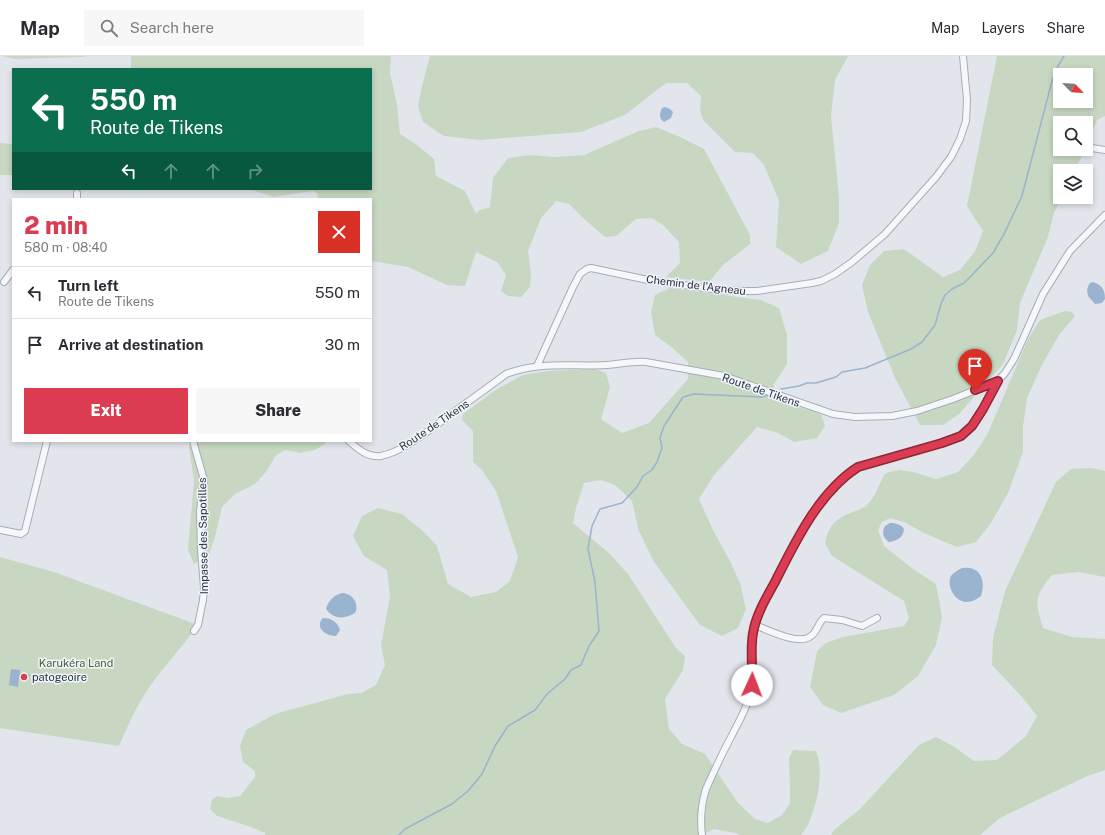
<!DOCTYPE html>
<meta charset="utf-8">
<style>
:root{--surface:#fff;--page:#f7f7f7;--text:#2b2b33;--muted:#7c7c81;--line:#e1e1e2;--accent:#dc3c52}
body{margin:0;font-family:"Public Sans",sans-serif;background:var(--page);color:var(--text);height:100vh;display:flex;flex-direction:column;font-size:15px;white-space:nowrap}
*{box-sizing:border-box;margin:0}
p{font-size:13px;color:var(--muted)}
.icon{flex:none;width:22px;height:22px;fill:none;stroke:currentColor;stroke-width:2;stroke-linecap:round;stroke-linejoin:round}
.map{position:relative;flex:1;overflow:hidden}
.side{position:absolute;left:12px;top:142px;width:360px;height:244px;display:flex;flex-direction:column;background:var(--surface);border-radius:0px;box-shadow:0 2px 6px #0003}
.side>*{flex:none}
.banner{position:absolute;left:12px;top:12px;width:360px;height:122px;border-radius:0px;box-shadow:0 2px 6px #0003;background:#0b6e4f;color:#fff;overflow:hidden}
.needle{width:26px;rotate:115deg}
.buttons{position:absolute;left:1053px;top:12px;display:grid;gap:8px}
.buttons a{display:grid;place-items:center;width:40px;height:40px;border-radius:0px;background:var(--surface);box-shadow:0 2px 6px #0003;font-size:20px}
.pin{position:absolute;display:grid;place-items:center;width:34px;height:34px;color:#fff;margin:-41px -17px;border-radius:50% 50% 50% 0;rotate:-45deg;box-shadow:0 0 4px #0007}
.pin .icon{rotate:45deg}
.me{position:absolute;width:44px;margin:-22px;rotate:2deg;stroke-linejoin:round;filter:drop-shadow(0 0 3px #0008)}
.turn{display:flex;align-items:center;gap:14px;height:84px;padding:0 12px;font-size:18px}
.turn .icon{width:52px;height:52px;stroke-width:2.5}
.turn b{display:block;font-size:28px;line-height:34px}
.lanes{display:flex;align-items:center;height:38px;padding:0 12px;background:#0003;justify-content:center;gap:20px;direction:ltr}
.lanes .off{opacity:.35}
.round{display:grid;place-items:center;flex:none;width:42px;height:42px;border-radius:0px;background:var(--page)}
.overview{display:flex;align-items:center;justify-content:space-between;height:68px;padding:0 12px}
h1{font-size:24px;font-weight:800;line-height:30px;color:var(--accent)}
.primary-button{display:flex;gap:8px;margin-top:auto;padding:8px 12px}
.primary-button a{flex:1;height:46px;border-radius:0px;background:var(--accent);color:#fff;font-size:16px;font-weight:800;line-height:46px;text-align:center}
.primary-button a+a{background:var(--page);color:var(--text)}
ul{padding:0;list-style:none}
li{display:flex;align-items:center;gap:12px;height:52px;padding:0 12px;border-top:1px solid var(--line)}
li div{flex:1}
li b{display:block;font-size:15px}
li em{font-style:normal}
header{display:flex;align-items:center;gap:24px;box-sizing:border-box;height:56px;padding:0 20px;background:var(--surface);border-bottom:1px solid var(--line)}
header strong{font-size:19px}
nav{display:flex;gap:22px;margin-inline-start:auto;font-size:14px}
.search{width:280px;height:36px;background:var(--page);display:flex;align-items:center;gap:10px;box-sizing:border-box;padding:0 14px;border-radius:0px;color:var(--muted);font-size:15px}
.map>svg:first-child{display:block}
.green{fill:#c7d7c2;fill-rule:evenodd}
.water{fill:#9ab3cf}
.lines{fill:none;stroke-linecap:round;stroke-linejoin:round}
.stream{stroke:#9ab3cf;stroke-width:1.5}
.minor-casing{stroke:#a6adb7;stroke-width:8}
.minor{stroke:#f5f7fa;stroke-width:6}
.route-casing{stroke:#8f2735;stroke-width:10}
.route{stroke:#dc3c52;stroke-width:7}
.poi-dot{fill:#dc3c52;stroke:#f2f5f9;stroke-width:1.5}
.labels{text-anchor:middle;stroke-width:3;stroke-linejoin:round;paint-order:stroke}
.street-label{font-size:11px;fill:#283346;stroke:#f2f5f9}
.park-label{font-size:11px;fill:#3c6334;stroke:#f2f5f9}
.poi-label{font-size:11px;fill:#283346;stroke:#f2f5f9;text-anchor:start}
</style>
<header>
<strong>Map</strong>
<div class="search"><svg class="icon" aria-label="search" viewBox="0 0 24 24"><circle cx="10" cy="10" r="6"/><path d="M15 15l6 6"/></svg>Search here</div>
<nav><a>Map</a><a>Layers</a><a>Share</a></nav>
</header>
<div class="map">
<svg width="1105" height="779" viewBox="0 0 1105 779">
<rect width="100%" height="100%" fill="#e2e6ec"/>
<path class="green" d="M3 0H87L83 1 14 3Z
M131 0H391L390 17 397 49 400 78 417 89 434 103 436 120 465 135 476 158 478 155 490 151 493 122 508 102 530 99 555 101 584 99 639 75 656 71 678 80 704 93 750 179V188L723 209 709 226 666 221 680 207 679 186 663 169 652 162 636 163 616 180 605 181 582 161 569 148 556 145 541 162 528 195 531 217 530 231 521 241 508 240 501 235 506 219 497 206 476 196 465 230 447 229 408 211 371 205V143H317L318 138 313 135 274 141 249 133H371V13H131Z
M430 0H848L835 24 831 60 839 141V167L828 195 801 208 776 191 779 145 764 109 753 97 735 96 703 64 700 54 701 40 687 27H666L625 59 581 76 480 84 444 80 423 66 418 50 422 30Z
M997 0H1105V60L1097 64 1086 91V67H1060V93H1085L1075 115H1060V141H1062L1054 157 1048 181 1020 247 1017 274 1003 308 959 358 943 369H920L895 322 868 256 862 229 870 209 884 195 904 193 943 221 960 214 975 195 983 175 967 150ZM1060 19H1086V45H1060Z
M0 87 13 88V119H0Z
M670 232 761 244 779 252 787 279V308L774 328 772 342 821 358 825 370 817 382 794 386 778 377 757 371 714 419 699 443 713 474 730 505 740 527 746 553 738 572 722 580 700 569 654 506 639 475 632 445 615 429 601 424 584 427 576 452 573 467 609 497 628 518 676 592 685 600 683 614 665 643 669 673 682 688 705 698 738 747 755 763 768 767 782 759 790 747V729L789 702 793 694 816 695C824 716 818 745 809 766 808 770 804 775 801 779H739L736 777 714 773 702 779H265V777L251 771 217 760 210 753 212 744 217 740 228 742 240 740 255 721V715L243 706 240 690 246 674 275 658 348 638 361 637 376 629 385 609 381 589 390 540 387 514 364 500 353 480 362 460 378 452 402 458 424 476 437 490 448 528 471 541 496 536 510 525 518 501 496 435 482 414 473 406V375L462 364 463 358 497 333 523 319 548 315 594 313 606 317 610 331 601 363 622 377 649 367 688 323V306L670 290 655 279 651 256 655 239Z
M1065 255 1072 256 1075 260 1059 279 1042 309 1027 342 1023 371V396L1008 437 991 467 976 486 957 491 924 477 904 466 890 462 882 466 878 474 884 490 913 513 936 528 942 561 936 589 918 620 894 639 841 657 823 649 810 631 817 595 826 587 843 581 904 570 909 562 904 545 832 500 825 487C829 469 836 462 853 456 857 454 863 453 867 449 877 439 878 428 886 417L899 414 913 416 936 423 958 416 973 400 987 379 1029 281 1040 264Z
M192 385H325V388L315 394 300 397 285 394 276 399 266 416 255 428 235 438 222 451 215 481 208 501 194 508 188 494 194 425 189 391Z
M1091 412 1105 415V521L1078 516 1052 519C1034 541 1035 546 1043 572L1072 581 1105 583V714L1085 721 1000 762 980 779H831L834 774 860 753 919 689 936 681 953 690 974 705 997 704 1026 680 1037 660 1023 642 992 609 993 582 1005 535 1056 426 1071 413Z
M0 501 54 516 198 569C183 590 165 609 150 630 137 649 128 669 119 690L0 672Z"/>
<path class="water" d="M665 51 670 53 673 56 671 62 664 66C659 62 659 58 662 52Z
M1092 226C1102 228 1105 234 1105 243L1102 247 1095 248 1088 240 1087 234 1089 228Z
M890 467C895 467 901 468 904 473 903 482 897 485 889 486 882 481 882 476 885 470Z
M962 512C981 509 986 525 981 540 977 543 972 546 966 546 955 546 946 530 951 520 953 517 958 514 962 512Z
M342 537C352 537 360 548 355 557 345 563 334 564 326 553 328 545 334 539 342 537Z
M323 562C331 562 338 566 340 574L336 580C326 580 314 572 323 562Z
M11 613 20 614V617L31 619 27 623 19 622 18 631 9 629Z"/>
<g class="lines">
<path class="stream" d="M781 333 799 330 807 327H816L836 321 842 316 865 312 911 293 922 286 935 269 941 248 945 239 952 233 964 227 972 219 993 197 1004 178 1022 140 1052 25 1058 10 1064 0
M399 779 405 773 452 748 468 735 482 718 495 690 508 670 535 654 547 638 565 623 571 614 581 609 589 590 599 575 595 526 588 493 592 470 600 453 622 447 637 431 643 420 652 414 657 406 662 392 660 382 664 370 683 341 694 338 761 341 768 339"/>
<g class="minor-casing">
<path id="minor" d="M1092 92 1105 94
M77 137V143
M4 226 13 214
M537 310 573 231 580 218 587 213 591 212 648 224 719 234 742 235H757L812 227 821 225 835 218 852 206 885 178 936 121 951 101 960 83 966 65 967 44 963 0
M193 385 204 424 200 455 201 494 204 532 203 544 198 569 194 575
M349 385C358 393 368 402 381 400 402 396 425 377 442 365 463 349 485 334 506 318 538 305 573 311 607 309 620 308 633 305 646 306L724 320 833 358 855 361 892 360 917 355 953 343 998 325 1005 317 1014 303 1043 238 1070 195 1105 159
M1 474 21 478 25 475 47 385
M755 569C768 574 799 590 811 580 817 576 818 567 824 562L842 564 862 570 877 562
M702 779C700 763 701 749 706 733 714 715 722 698 731 681 738 667 746 654 750 639 757 619 749 597 753 576 757 558 767 542 775 526 795 486 819 436 858 411L942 387 961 380 972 370 983 353 998 325"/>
</g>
<use href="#minor" class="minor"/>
</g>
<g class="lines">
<g class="route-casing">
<path id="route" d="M752 629C753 612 750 594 753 577 756 559 766 542 775 526 795 486 819 436 858 411L942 387 961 380 972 370 983 353 998 325 975 334"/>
</g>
<use href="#route" class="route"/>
</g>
<circle class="poi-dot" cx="24" cy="621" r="4"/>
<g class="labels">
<g class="street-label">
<text transform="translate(696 229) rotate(7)" y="4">Chemin de l’Agneau</text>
<text transform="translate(761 334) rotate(19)" y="4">Route de Tikens</text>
<text transform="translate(434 369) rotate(-34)" y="4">Route de Tikens</text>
<text transform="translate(203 480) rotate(-91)" y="4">Impasse des Sapotilles</text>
</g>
<g class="park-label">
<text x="76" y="611">Karukéra Land</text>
</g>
<g class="poi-label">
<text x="32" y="625">patogeoire</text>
</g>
</g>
</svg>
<div class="buttons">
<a><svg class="needle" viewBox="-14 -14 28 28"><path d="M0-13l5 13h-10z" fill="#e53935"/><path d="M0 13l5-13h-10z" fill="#7c7c81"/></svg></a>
<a><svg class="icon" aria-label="search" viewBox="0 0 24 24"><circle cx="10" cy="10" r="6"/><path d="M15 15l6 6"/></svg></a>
<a><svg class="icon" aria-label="layers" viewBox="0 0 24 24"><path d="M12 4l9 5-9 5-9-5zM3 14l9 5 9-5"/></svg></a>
</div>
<div class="pin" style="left:975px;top:334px;background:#d93025"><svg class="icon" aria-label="arrive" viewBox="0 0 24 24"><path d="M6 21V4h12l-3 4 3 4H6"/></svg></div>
<svg class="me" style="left:752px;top:629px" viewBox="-20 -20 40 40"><circle r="19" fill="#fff"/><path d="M0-13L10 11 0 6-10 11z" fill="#dc3c52"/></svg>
<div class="banner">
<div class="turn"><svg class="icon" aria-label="left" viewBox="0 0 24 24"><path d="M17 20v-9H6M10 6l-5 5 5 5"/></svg><div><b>550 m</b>Route de Tikens</div></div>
<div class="lanes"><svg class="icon" aria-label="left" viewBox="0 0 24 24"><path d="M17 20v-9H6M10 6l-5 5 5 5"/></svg><svg class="icon off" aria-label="ahead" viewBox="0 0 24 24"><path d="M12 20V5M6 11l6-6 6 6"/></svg><svg class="icon off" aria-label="ahead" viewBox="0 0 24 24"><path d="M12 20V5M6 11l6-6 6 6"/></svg><svg class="icon off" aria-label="right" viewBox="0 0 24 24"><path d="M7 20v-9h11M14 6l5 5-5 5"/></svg></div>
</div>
<section class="side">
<div class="overview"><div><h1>2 min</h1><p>580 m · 08:40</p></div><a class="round" style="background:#d93025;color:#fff"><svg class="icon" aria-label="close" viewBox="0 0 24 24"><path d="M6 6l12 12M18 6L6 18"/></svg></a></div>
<ul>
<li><svg class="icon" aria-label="left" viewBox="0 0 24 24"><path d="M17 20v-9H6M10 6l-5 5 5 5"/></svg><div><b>Turn left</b><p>Route de Tikens</p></div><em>550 m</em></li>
<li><svg class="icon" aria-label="arrive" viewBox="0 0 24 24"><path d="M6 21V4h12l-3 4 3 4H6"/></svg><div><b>Arrive at destination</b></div><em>30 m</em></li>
</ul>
<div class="primary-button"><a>Exit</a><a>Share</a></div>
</section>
</div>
